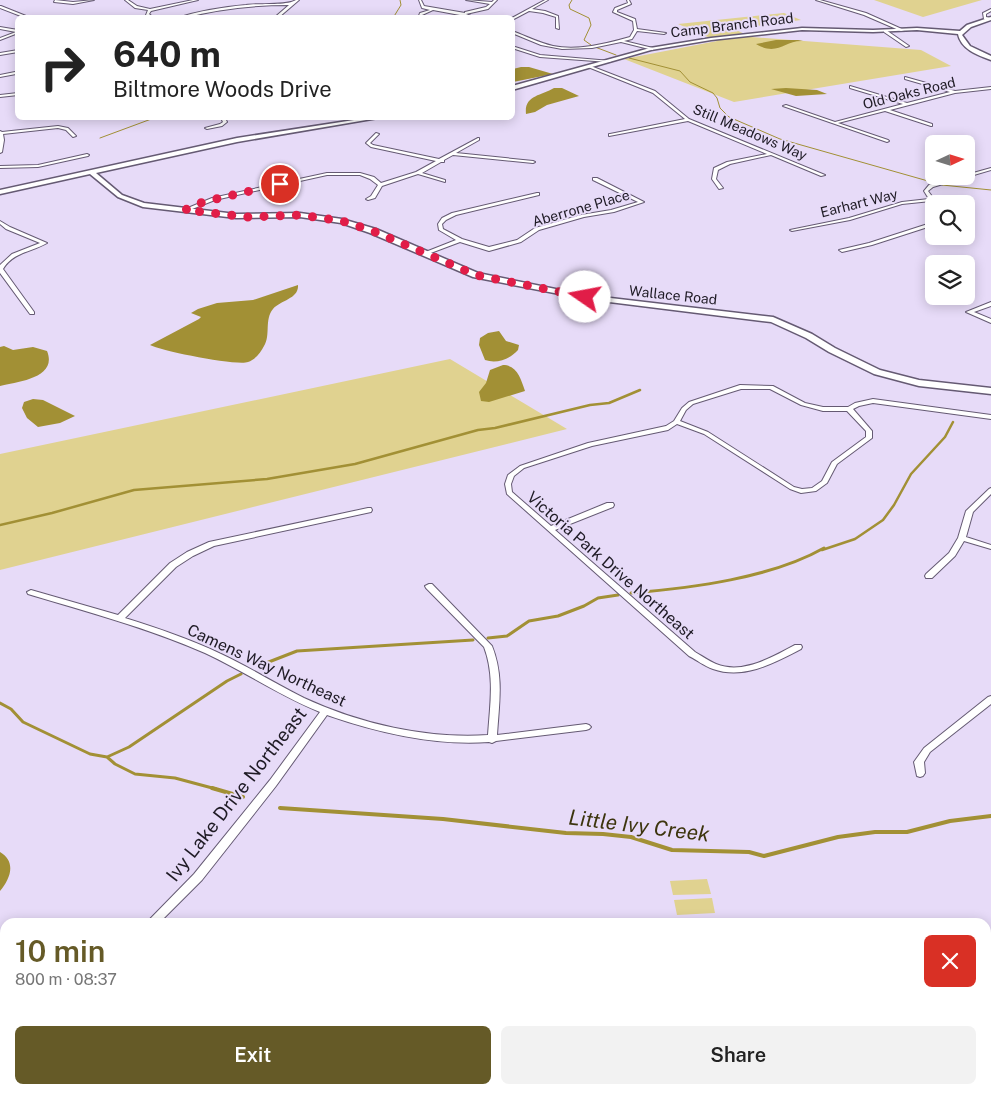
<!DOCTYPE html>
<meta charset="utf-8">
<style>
:root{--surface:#fff;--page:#f2f2f2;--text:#222;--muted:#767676;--accent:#655a27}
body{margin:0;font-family:"Public Sans",sans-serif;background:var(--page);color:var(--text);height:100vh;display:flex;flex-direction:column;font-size:19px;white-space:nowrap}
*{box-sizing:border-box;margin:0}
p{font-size:16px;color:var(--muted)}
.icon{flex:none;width:28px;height:28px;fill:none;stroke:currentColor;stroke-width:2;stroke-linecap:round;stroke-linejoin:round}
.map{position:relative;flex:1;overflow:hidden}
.side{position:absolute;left:0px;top:918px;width:991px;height:176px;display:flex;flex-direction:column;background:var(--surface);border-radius:15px 15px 0 0;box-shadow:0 2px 12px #0003}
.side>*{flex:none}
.banner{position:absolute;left:15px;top:15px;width:500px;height:105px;border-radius:8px;box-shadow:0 2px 12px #0003;background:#fff;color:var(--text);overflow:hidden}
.needle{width:32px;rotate:86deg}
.fabs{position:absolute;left:925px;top:135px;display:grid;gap:10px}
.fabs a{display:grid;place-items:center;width:50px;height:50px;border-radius:8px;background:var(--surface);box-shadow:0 2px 12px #0003;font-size:25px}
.pin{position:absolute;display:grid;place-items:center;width:42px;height:42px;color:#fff;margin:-21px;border:2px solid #fff;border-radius:50%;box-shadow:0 1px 5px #0007}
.me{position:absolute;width:55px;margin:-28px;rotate:282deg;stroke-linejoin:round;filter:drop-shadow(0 0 4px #0008)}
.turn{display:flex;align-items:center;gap:18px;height:105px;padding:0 15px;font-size:22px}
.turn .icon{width:65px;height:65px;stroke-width:2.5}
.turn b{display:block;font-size:35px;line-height:42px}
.round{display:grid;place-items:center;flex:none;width:52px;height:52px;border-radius:8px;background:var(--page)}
.headline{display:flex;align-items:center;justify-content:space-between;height:85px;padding:0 15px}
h1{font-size:30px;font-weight:600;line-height:38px;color:var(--accent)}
.primary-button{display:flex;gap:10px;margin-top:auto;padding:10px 15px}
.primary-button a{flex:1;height:58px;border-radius:8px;background:var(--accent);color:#fff;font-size:20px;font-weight:600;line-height:58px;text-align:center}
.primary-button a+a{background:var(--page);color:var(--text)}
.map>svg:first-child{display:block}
.green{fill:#e0d290}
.water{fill:#a29035}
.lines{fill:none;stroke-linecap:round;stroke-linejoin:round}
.stream-far3{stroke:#a29035;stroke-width:1}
.stream-far2{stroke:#a29035;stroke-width:2.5}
.stream-far1{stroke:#a29035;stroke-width:3}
.stream{stroke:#a29035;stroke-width:4}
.street-casing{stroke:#655a73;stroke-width:2}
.secondary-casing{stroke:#655a73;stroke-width:3}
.street{fill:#fff;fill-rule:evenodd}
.secondary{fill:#fff;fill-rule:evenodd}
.route{stroke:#e11d48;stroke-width:9;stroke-dasharray:0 16.2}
.labels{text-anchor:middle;stroke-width:4;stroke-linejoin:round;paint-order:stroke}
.far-street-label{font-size:14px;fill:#1f1b25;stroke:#e7dbf8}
.street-label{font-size:16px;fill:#1f1b25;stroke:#e7dbf8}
.near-street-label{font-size:19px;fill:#1f1b25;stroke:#e7dbf8}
.near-water-label{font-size:21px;font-style:italic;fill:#3d350e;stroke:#e7dbf8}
</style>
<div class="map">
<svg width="991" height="1093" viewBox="0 0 991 1093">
<rect width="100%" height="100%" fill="#e7dbf8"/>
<path class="green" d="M874 0H982L923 17Z
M784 13 801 20 734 29 751 37 921 50 951 66 734 102 624 59 717 41 678 24Z
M450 359 567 429 0 570V454Z
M707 879 711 894 673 895 670 881Z
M712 898 715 913 677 915 674 900Z"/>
<path class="water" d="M798 40 803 41C784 40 778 57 756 44L776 40Z
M521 67H529L553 74 513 82V69Z
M554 88H562L579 96 547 105 535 112 526 114C524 95 541 96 554 88Z
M786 88 817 90 827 94 796 96 771 89Z
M298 285C299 299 281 300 273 309 264 320 271 335 264 346 261 352 255 360 248 362 237 366 161 351 150 345L199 319 201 317 191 313 198 309 217 303 253 300Z
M499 331 506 341 519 345 518 350C510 359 497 364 485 360L479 345 480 338 488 333Z
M4 346 13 350 33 347 47 351C58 378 18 382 0 386V347Z
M503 365C517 365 521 379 525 391L489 402 481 401 479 392 486 383 490 370Z
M33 399 43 400 75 416 60 423 38 427 27 418 22 408 24 402Z
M0 852C17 862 10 879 0 891Z"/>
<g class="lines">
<path class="stream-far3" d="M572 0 569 5 570 9 589 18 591 25 584 40 591 45
M393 18 401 5 400 0
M595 47 616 55
M629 58 680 71 690 82 713 93 717 98 720 108 729 117 780 139 935 183
M100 138 154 118
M942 185 991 190"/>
<path class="stream-far2" d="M0 525 52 513 134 490 267 479 355 464 478 430 495 428 590 405 609 403 640 390
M822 550 855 539 883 520 894 505 911 474 945 437 953 422"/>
<path class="stream-far1" d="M631 593C692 588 771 578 824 548
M488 638 507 636 529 621 558 616 584 606 598 598 618 595
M261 665 297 651 473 640
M0 703 11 709 23 722 90 754 107 757 115 764 135 774 175 778 216 789
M107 757 129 747 227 681 241 674"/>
<path class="stream" d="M212 788 243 797
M280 808 443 819 566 833 603 834 631 837 672 850 749 852 764 856 838 837 875 832H907L950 821 991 816"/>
<g class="street-casing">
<path id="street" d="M55 0 73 2 94 0 73 4 54 2Z
M125 0H128L137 6 150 9 193 0H198L151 11 149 14 154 18H150L146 15 148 10 135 8Z
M296 0H299L278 18H274L289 5C253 5 218 9 184 18H177C199 11 223 7 246 5 259 3 287 6 296 0Z
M419 0H421L424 6 465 13V12L486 7 490 4 466 0 492 2 494 0H497L488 9 466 14 476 18 433 10 422 15 421 18H418L420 13 430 10 422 8Z
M545 0H548L532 9 545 11 558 16 559 29 556 28V17L543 13 529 11 512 20V18Z
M627 0H629L631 4 617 10V12L635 19 637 29 666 33 664 34 637 31 632 39 624 41 653 48V50L621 42 592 48 562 49 541 45 512 33V31C526 36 539 43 553 46 578 51 605 44 630 37L634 30 633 21 613 12 615 8 628 3Z
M816 0H820L866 13 904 30 901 31 864 15Z
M0 6H1L31 18H26L0 8Z
M991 9V11L986 14V17L991 18V20L984 19 983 13Z
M0 27 18 30V33L0 40V38L16 32 0 29Z
M884 30H886L909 46 906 47 884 32Z
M512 46 540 55 611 61 609 62 540 57 512 48Z
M18 50V52L0 55V53Z
M588 65 655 91 689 119 825 175 821 176 771 155 730 164 718 170 716 179 723 188 719 189 712 179 714 168 727 162 767 154 688 121 609 136V134H610L685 119 653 93 588 67Z
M15 72 16 74 0 77V75Z
M905 77 955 91 991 87V89L955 93 890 110 932 124V126H931L885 111 838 123 888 140 889 141 887 142 783 106 786 105 835 122 903 104 850 88V86L907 103 950 92 905 79Z
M18 93V95L0 97V95Z
M221 118H225L227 122 222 126 207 129 205 128 220 124 223 122Z
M58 126 68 128 76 136 73 137 66 130 58 128 3 134 4 140 2 152 0 153V131L2 132Z
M376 133 379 134 370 143 373 145 439 159 478 138H479V140L456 153 533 161 535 162 533 163 453 155 444 160V162H441L422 173 445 180V182L418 174 382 186 375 198 368 200 366 199 371 196 378 185 370 179 360 175H327L215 200 187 211 183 210 212 198 327 173H360L374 177 381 183 416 172 436 161 371 147 366 143Z
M87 154 89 155 88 156 38 167 0 168V166L38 165Z
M991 168V170L933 187 928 191 934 199 941 204H935L931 201 902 204 850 220 792 231 790 230 849 218 902 202 929 199 924 191 929 185 959 176H966V175Z
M593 178H597L644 202 614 212 584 217 539 230 521 242 489 251 460 242 428 254 423 253 456 240 439 230 438 224 442 218 452 213 537 193H539V195L456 215 446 220 442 224 443 229 462 239 489 247 517 240 535 228 581 215 611 210 638 202 593 180Z
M0 221 10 227 47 243C32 252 13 252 3 269L34 312V314H30L0 273V265L12 254 40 243 6 229 0 224Z
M934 222V225L872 245 842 252 839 250 869 243Z
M991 302V306L974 312 991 319V323L966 312Z
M740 385 773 386 805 403 823 407H848L855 403 873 399 991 415V419L873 403 859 406 853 409 872 431V438L837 464 827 483 816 491 801 493 790 489 704 434 677 424 668 430 592 446 524 468 514 476 511 484 512 492 551 526 607 503H613L614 505 613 507 555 530 695 652C702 656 709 661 716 664 743 675 772 657 795 645H801L802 647 801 649C774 663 744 680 713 669 704 666 697 660 689 656L507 494 505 484 508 475 520 466 588 443 666 426 674 421 682 408 689 402ZM741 389H770L801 405 823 411H847L866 431V437L832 462 822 481 812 488 802 489 794 487 708 432 680 421 686 410 693 404Z
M991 488V494L973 512 966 537 991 545V549L964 541 955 556 932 578H926L925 576 926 574 949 553 958 538 966 511 989 489Z
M368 508H371L372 510 371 512 214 546 193 556 176 567 125 618C157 628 190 639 221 654 249 667 276 684 304 698 360 724 426 739 488 735 490 705 495 676 484 647L426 588 425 586 429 584H432L492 646C504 676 499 703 497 735L586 724 589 725 591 727 589 729 586 730 496 741 492 743 489 742C434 746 379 733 327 715L276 786 202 880 160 922H149L150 919 194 874 270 780 320 712C280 696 244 671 205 653 148 628 88 612 28 594L27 592 31 590 118 615 170 563 187 552 209 542Z
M991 696V704L930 752 924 762 925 773 923 776 920 777 917 776 914 762 924 748 988 697Z
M5 1052V1065L0 1068V1055Z
M986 1085 991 1093H978L976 1089H986Z
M103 1089H116L118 1093H105Z
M487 1089H503L501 1093H485Z"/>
</g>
<g class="secondary-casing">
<path id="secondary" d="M991 17V20L971 27 962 35 970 46 991 56V60C977 55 961 49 958 34L917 30 873 32 802 30 711 40 651 50 512 90V86L650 48 711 38 802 28 873 30 917 28 960 31 967 25Z
M367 118H378L237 142 96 173 122 195 144 203 236 214 300 213 342 219 376 229 478 273 585 295 773 317 812 334 835 348 880 370 919 380 991 388V394L919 386 874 374 829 352 806 338 771 322 585 299 473 277 370 233 341 223 300 217 236 218 143 207 118 197 90 174 0 194V190L237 138Z"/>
</g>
<use href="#street" class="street"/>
<use href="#secondary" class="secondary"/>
</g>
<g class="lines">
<path class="route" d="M280 184 203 202 185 210 248 217 300 215 342 221 373 231 476 275 585 297"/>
</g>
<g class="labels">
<g class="far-street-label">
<text transform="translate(732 25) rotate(-7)" y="5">Camp Branch Road</text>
<text transform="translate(909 93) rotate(-14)" y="5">Old Oaks Road</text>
<text transform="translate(750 132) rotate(23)" y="5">Still Meadows Way</text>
<text transform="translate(859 203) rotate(-14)" y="5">Earhart Way</text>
<text transform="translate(581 208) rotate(-16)" y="5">Aberrone Place</text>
<text transform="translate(673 295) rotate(6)" y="5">Wallace Road</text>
</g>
<g class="street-label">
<text transform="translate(611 565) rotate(41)" y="6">Victoria Park Drive Northeast</text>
<text transform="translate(267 665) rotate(25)" y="6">Camens Way Northeast</text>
</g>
<g class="near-street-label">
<text transform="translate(236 794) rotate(-52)" y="7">Ivy Lake Drive Northeast</text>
</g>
<g class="near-water-label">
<text transform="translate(639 826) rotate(7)" y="7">Little Ivy Creek</text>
</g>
</g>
</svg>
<div class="fabs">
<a><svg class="needle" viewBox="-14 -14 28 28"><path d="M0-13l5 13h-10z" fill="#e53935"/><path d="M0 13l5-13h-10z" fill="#767676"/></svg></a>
<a><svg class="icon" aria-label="search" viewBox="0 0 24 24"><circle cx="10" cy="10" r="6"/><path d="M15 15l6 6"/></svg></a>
<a><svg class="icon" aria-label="layers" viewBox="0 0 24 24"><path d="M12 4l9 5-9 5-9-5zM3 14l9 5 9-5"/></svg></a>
</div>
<div class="pin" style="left:280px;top:184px;background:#d93025"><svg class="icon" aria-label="arrive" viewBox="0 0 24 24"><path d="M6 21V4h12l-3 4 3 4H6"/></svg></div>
<svg class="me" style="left:585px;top:297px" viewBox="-20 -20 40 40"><circle r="19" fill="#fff"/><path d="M0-13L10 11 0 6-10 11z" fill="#e11d48"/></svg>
<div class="banner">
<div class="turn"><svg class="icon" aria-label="right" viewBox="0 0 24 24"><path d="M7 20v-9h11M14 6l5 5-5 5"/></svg><div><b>640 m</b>Biltmore Woods Drive</div></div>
</div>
<section class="side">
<div class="headline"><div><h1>10 min</h1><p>800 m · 08:37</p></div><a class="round" style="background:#d93025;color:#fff"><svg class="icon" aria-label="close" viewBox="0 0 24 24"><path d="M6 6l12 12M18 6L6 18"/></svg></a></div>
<div class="primary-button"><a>Exit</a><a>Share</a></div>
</section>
</div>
